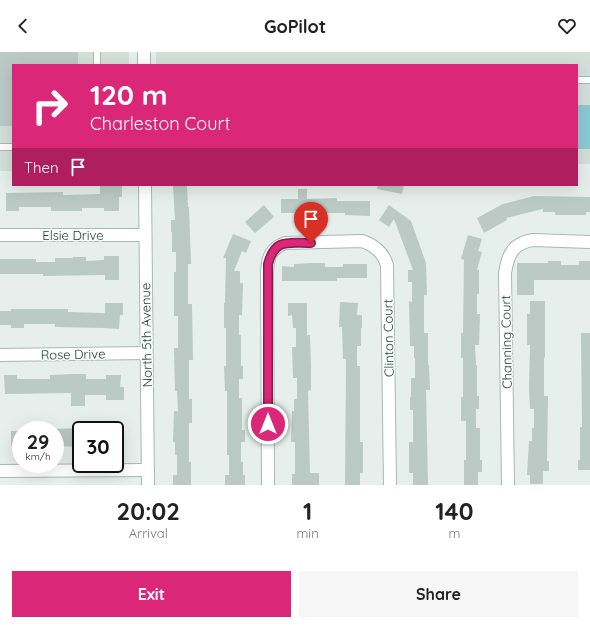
<!DOCTYPE html>
<style>
:root{--surface:#fff;--page:#f6f6f6;--text:#222;--muted:#767676;--accent:#db2777}
body{margin:0;font-family:Quicksand,sans-serif;background:var(--page);color:var(--text);height:100vh;display:flex;flex-direction:column;font-size:15px;white-space:nowrap}
*{box-sizing:border-box;margin:0}
p{font-size:13px;color:var(--muted)}
.icon{flex:none;width:22px;height:22px;fill:none;stroke:currentColor;stroke-width:2;stroke-linecap:round;stroke-linejoin:round}
.map{position:relative;height:433px;overflow:hidden}
.panel{display:flex;flex-direction:column;background:var(--surface);flex:1}
.panel>*{flex:none}
.guide{position:absolute;left:12px;top:12px;width:566px;height:122px;border-radius:0px;box-shadow:0 4px 16px #0002;background:#db2777;color:#fff;overflow:hidden}
.speed{position:absolute;left:12px;top:369px;display:flex;gap:8px;font-size:20px;font-weight:700;text-align:center}
.speed>*{display:grid;place-content:center;width:52px;height:52px;border-radius:50%;background:var(--surface);box-shadow:0 4px 16px #0002;line-height:1}
.speed small{font-size:10px;font-weight:400}
.speed .limit{border:2px solid #111;border-radius:6px;background:#fff;color:#111}
.pin{position:absolute;display:grid;place-items:center;width:34px;height:34px;color:#fff;margin:-41px -17px;border-radius:50% 50% 50% 0;rotate:-45deg;box-shadow:0 0 4px #0007}
.pin .icon{rotate:45deg}
.me{position:absolute;width:44px;margin:-22px;rotate:0deg;stroke-linejoin:round;filter:drop-shadow(0 0 3px #0008)}
.turn{display:flex;align-items:center;gap:14px;height:84px;padding:0 12px;font-size:18px}
.turn .icon{width:52px;height:52px;stroke-width:2.5}
.turn b{display:block;font-size:28px;line-height:34px}
.then{display:flex;align-items:center;height:38px;padding:0 12px;background:#0003;gap:8px;font-size:15px}
.eta{display:flex;justify-content:space-evenly;align-items:center;height:68px;text-align:center}
.eta b{font-size:24px;font-weight:700;line-height:28px}
.primary-button{display:flex;gap:8px;margin-top:auto;padding:8px 12px}
.primary-button a{flex:1;height:46px;border-radius:0px;background:var(--accent);color:#fff;font-size:16px;font-weight:700;line-height:46px;text-align:center}
.primary-button a+a{background:var(--page);color:var(--text)}
header{display:flex;justify-content:space-between;align-items:center;height:52px;padding:0 12px;background:var(--surface);font-size:18px;font-weight:700}
.map>svg:first-child{display:block}
.built{fill:#d4dfda}
.water{fill:#8ec9d4}
.building{fill:#bbcac4}
.lines{fill:none;stroke-linecap:round;stroke-linejoin:round}
.lane-casing{stroke:#a8b8b2;stroke-width:8}
.street-casing{stroke:#a8b8b2;stroke-width:14}
.secondary-casing{stroke:#a4bbb3;stroke-width:14}
.lane{stroke:#fff;stroke-width:6}
.street{stroke:#fff;stroke-width:12}
.secondary{stroke:#fff;stroke-width:12}
.route-casing{stroke:#8e194d;stroke-width:10}
.route{stroke:#db2777;stroke-width:7}
.labels{text-anchor:middle;stroke-width:3;stroke-linejoin:round;paint-order:stroke}
.street-label{font-size:13px;fill:#24423a;stroke:#f7fbf9}
</style>
<header><svg class="icon" aria-label="back" viewBox="0 0 24 24"><path d="M15 5l-7 7 7 7"/></svg>GoPilot<svg class="icon" aria-label="heart" viewBox="0 0 24 24"><path d="M12 20l-8-8c-3-5 5-10 8-4 3-6 11-1 8 4z"/></svg></header>
<div class="map">
<svg width="590" height="433" viewBox="0 0 590 433">
<rect width="100%" height="100%" fill="#e6efeb"/>
<path class="built" d="M0 0H129V13H13V119H0Z
M156 0H590V112H577V13H156Z"/>
<path class="water" d="M577 53H590V97H577Z"/>
<path class="building" d="M0 0H78V13H13V74H0Z
M100 133H122V145H119V159H104V156H82V159H51V155H19V159H6V141L63 140V143L100 142Z
M173 133H187L188 155H189L191 212H188V252H192L193 308H189V347H192V371H189V410H191V433H173V423H177V403H175V390H173L174 359H178L177 339H175L174 296H178V264H174V220H176V200H172V180H171V168H175Z
M378 133H404L402 142 377 137Z
M298 137H307V147L337 146V149H370V164L345 163V161H325V165H294V161H281V147H298Z
M534 144 590 145V160H586V163H555V160H543V157L506 166 507 168 484 181 477 166 503 152Z
M264 153 274 165 255 181 245 170Z
M389 153 411 169 426 211 427 243H424V281H428V313H429L430 338H426L428 433H413V421H409V390H413V358H410V345H411V326H415V306H414V294H410L409 249 412 250V230H408V218H413L394 167 389 175 379 168Z
M233 182 251 189 246 201 242 199 234 219H240V231H243L242 263H239V283H241V314H243V327H239V346H242V378H245V390H241V410H243V423H245V433H225V423H229V403H227V339H225L224 314H226V276H224V251H225L226 206H223Z
M468 183 482 187 478 199 482 200 477 218H479V242H477V262H480L479 293H475L476 313H477V344H479V357H476V376H480V408H482V420H478V433H464V408H466V369H461V345H463V306H461V281H463L464 208 461 207Z
M104 204H119V228H105V223L43 224V222H0V207H36V210H55V206H73V205H86V209L104 208Z
M548 209H561V213H579V209H590V228H534V243H517V211H548Z
M312 211H325V215H343V212H367V226H337V229H282V214L294 215V212Z
M530 249H545V305L544 306V344H548L547 409H549V419H543V432H530V423H527L529 389H532V376H534V357H530L529 336 530 293H527V262H530Z
M340 250 358 251 357 263H362V276H361V294H357V314H360V390H363V421H360V433H345L346 307H343L342 275H339Z
M105 251H123V263H120L119 277 104 276 55 275V272H24V276H11V273H0V259H11V257H68V260L105 261Z
M288 251H307V283H310L311 314V338L308 339 310 421H319V433H292V422H295V390H291L292 359H294V347H297V326H293L292 295H296V276H293L292 263 288 264Z
M581 281H590V418H578V408H580V375H582Z
M71 322H86V327H106V323H121L120 335H124V348H106V343H85V354H71V341L5 342 4 323H17V327H50V323Z
M106 370H121V378H106Z
M81 376V395L55 394V377Z
M11 379H21V394H11Z"/>
<g class="lines">
<g class="lane-casing">
<path id="lane" d="M97 13V0
M577 28H590
M0 95H13"/>
</g>
<g class="street-casing">
<path id="street" d="M0 183H145
M0 303 146 301
M0 419 148 418
M268 433 267 220C268 205 270 197 285 191L362 189C374 193 383 200 387 213L390 433
M508 433 505 221C508 202 513 191 533 188L590 190"/>
</g>
<g class="secondary-casing">
<path id="secondary" d="M144 13V0
M145 133 148 433"/>
</g>
<use href="#lane" class="lane"/>
<use href="#street" class="street"/>
<use href="#secondary" class="secondary"/>
</g>
<g class="lines">
<g class="route-casing">
<path id="route" d="M268 372V212C275 186 288 191 311 191"/>
</g>
<use href="#route" class="route"/>
</g>
<g class="labels">
<g class="street-label">
<text x="73" y="188">Elsie Drive</text>
<text transform="translate(146 283) rotate(-91)" y="5">North 5th Avenue</text>
<text transform="translate(388 286) rotate(-91)" y="5">Clinton Court</text>
<text transform="translate(506 290) rotate(-91)" y="5">Channing Court</text>
<text transform="translate(73 302) rotate(-1)" y="5">Rose Drive</text>
</g>
</g>
</svg>
<div class="speed"><div>29<small>km/h</small></div><div class="limit">30</div></div>
<div class="pin" style="left:311px;top:191px;background:#d93025"><svg class="icon" aria-label="arrive" viewBox="0 0 24 24"><path d="M6 21V4h12l-3 4 3 4H6"/></svg></div>
<svg class="me" style="left:268px;top:372px" viewBox="-20 -20 40 40"><circle r="17" fill="#db2777" stroke="#fff" stroke-width="3"/><path d="M0-11L8 9 0 5-8 9z" fill="#fff"/></svg>
<div class="guide">
<div class="turn"><svg class="icon" aria-label="right" viewBox="0 0 24 24"><path d="M7 20v-9h11M14 6l5 5-5 5"/></svg><div><b>120 m</b>Charleston Court</div></div>
<div class="then">Then<svg class="icon" aria-label="arrive" viewBox="0 0 24 24"><path d="M6 21V4h12l-3 4 3 4H6"/></svg></div>
</div>
</div>
<section class="panel">
<div class="eta">
<div><b>20:02</b><p>Arrival</p></div>
<div><b>1</b><p>min</p></div>
<div><b>140</b><p>m</p></div>
</div>
<div class="primary-button"><a>Exit</a><a>Share</a></div>
</section>
